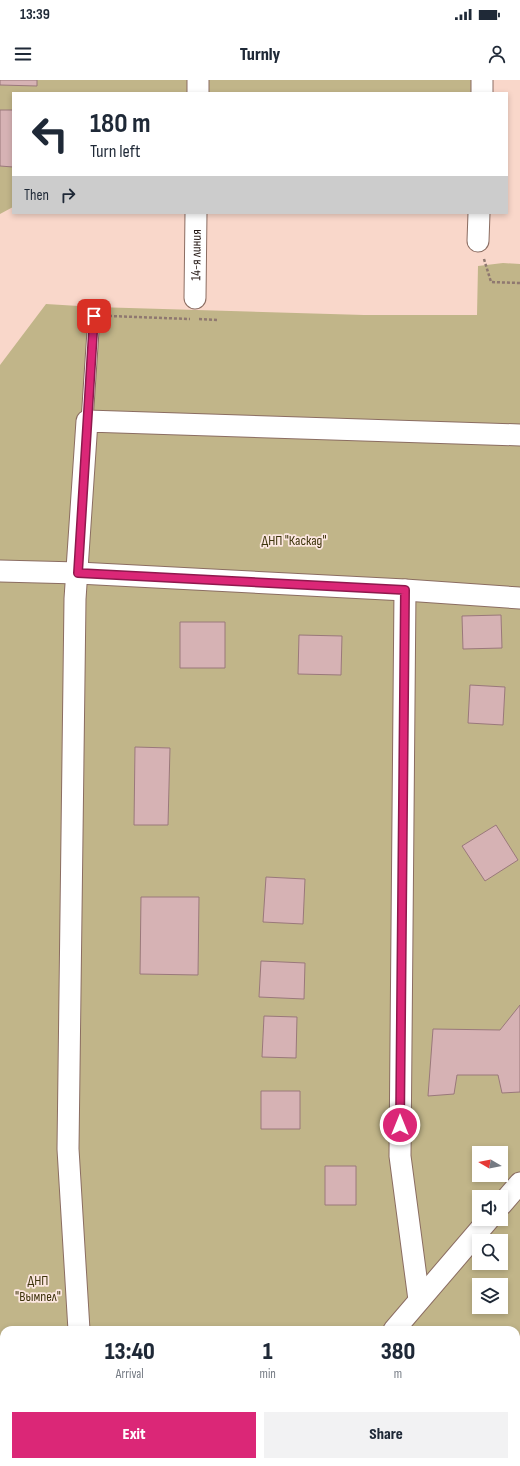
<!DOCTYPE html>
<meta charset="utf-8">
<style>
:root{--surface:#fff;--page:#f2f2f3;--text:#1f2937;--muted:#747a83;--accent:#db2777}
body{margin:0;font-family:"Sofia Sans Condensed",sans-serif;background:var(--page);color:var(--text);height:100vh;display:flex;flex-direction:column;font-size:15px;white-space:nowrap}
*{box-sizing:border-box;margin:0}
p{font-size:13px;color:var(--muted)}
.icon{flex:none;width:22px;height:22px;fill:none;stroke:currentColor;stroke-width:2;stroke-linecap:round;stroke-linejoin:round}
.map{position:relative;flex:1;overflow:hidden}
.sheet{position:absolute;left:0px;top:1246px;width:520px;height:140px;display:flex;flex-direction:column;background:var(--surface);border-radius:12px 12px 0 0;box-shadow:0 2px 6px #0003}
.sheet>*{flex:none}
.guide{position:absolute;left:12px;top:12px;width:496px;height:122px;border-radius:0px;box-shadow:0 2px 6px #0003;background:#fff;color:var(--text);overflow:hidden}
.needle{width:26px;rotate:280deg}
.tools{position:absolute;left:472px;top:1066px;display:grid;gap:8px}
.tools a{display:grid;place-items:center;width:36px;height:36px;border-radius:0px;background:var(--surface);box-shadow:0 2px 6px #0003;font-size:20px}
.pin{position:absolute;display:grid;place-items:center;width:34px;height:34px;color:#fff;margin:-17px;border-radius:8px;box-shadow:0 2px 6px #0006}
.me{position:absolute;width:44px;margin:-22px;rotate:0deg;stroke-linejoin:round;filter:drop-shadow(0 0 3px #0008)}
.turn{display:flex;align-items:center;gap:14px;height:84px;padding:0 12px;font-size:18px}
.turn .icon{width:52px;height:52px;stroke-width:2.5}
.turn b{display:block;font-size:28px;line-height:34px}
.then{display:flex;align-items:center;height:38px;padding:0 12px;background:#0003;gap:8px;font-size:15px}
.eta{display:flex;justify-content:space-evenly;align-items:center;height:68px;text-align:center}
.eta b{font-size:24px;font-weight:800;line-height:28px}
.cta{display:flex;gap:8px;margin-top:auto;padding:8px 12px}
.cta a{flex:1;height:46px;border-radius:0px;background:var(--accent);color:#fff;font-size:16px;font-weight:800;line-height:46px;text-align:center}
.cta a+a{background:var(--page);color:var(--text)}
.status{display:flex;justify-content:space-between;align-items:center;height:28px;padding:0 20px;background:var(--surface);direction:ltr}
.status svg{height:11px;fill:currentColor}
header{display:flex;justify-content:space-between;align-items:center;height:52px;padding:0 12px;background:var(--surface);font-size:18px;font-weight:800}
.map>svg:first-child{display:block}
.green{fill:#c1b589;fill-rule:evenodd}
.building{fill:#d6b2b4;stroke:#9a787b}
.lines{fill:none;stroke-linecap:round;stroke-linejoin:round}
.service-casing{stroke:#8b6d62;stroke-width:13}
.minor-casing{stroke:#8b6d62;stroke-width:23}
.path{stroke:#8f7870;stroke-width:2.5;stroke-dasharray:3 2;stroke-linecap:butt}
.service{stroke:#fff;stroke-width:11}
.minor{stroke:#fff;stroke-width:21}
.route-casing{stroke:#8e194d;stroke-width:10}
.route{stroke:#db2777;stroke-width:7}
.labels{text-anchor:middle;stroke-width:3.5;stroke-linejoin:round;paint-order:stroke}
.street-label{font-size:14px;fill:#231713;stroke:#fce7e0}
.park-label{font-size:14px;fill:#3e340c;stroke:#fce7e0}
</style>
<div class="status"><b>13:39</b><svg viewBox="0 0 49 12"><path d="M0 12V9h3v3zM5 12V6h3v6zM10 12V3h3v9zM15 12V0h3v12zM26 1h20v11H26zM47 4h2v5h-2z"/></svg></div>
<header><svg class="icon" aria-label="menu" viewBox="0 0 24 24"><path d="M4 6h16M4 12h16M4 18h16"/></svg>Turnly<svg class="icon" aria-label="person" viewBox="0 0 24 24"><circle cx="12" cy="8" r="4"/><path d="M4 21q1-7 8-7t8 7"/></svg></header>
<div class="map">
<svg width="520" height="1386" viewBox="0 0 520 1386">
<rect width="100%" height="100%" fill="#f9d7ca"/>
<path class="green" d="M0 0H482V13H13V127L0 134Z
M503 183 520 184V1386H0V285L46 224 95 227 364 235H477L478 186ZM479 1073H501V1095H479ZM479 1117H501V1139H479ZM479 1161H501V1183H479ZM479 1205H501V1227H479ZM4 1250H516V1382H4Z"/>
<path class="building" d="M0 0H37V6L0 5Z
M0 30H13V87L0 86Z
M501 535 502 568 463 569 462 536Z
M180 542H225V588H180Z
M299 555 342 556 341 595 298 594Z
M470 605 505 607 503 645 468 643Z
M135 667 170 668 168 745H134Z
M496 745 518 780 485 801 462 766Z
M266 797 305 799 303 844 263 842Z
M141 817H199L198 895 140 894Z
M261 881 305 883 304 919 259 917Z
M520 925V1012L502 1013 498 995H457L454 1014 428 1016 433 949 500 950Z
M264 936 297 937 296 978 262 977Z
M261 1011H300V1049H261Z
M325 1086H356V1125H325Z
M101 1382H140L137 1386H107Z
M369 1382H408L410 1383 408 1386H374Z"/>
<g class="lines">
<g class="service-casing">
<path id="service" d="M87 341 94 236"/>
</g>
<g class="minor-casing">
<g id="minor">
<path d="M198 13V0"/>
<path d="M482 13V0"/>
<path d="M478 161 479 133"/>
<path id="s1" d="M195 218 196 133"/>
<path d="M0 491 78 493 405 510 520 518"/>
<path d="M405 510 400 1076 419 1220"/>
<path d="M501 1125 520 1103"/>
<path d="M79 1250 68 1069 75 519 87 341 520 355"/>
<path d="M394 1250 489 1139"/>
<path d="M45 1386 49 1382"/>
<path d="M279 1386 282 1382"/>
</g>
</g>
<path class="path" d="M484 179 491 202 520 203
M109 236 190 239
M199 239 217 240"/>
<use href="#service" class="service"/>
<use href="#minor" class="minor"/>
</g>
<g class="lines">
<g class="route-casing">
<path id="route" d="M94 236 78 493 405 510 400 1045"/>
</g>
<use href="#route" class="route"/>
</g>
<g class="labels">
<g class="street-label">
<text dy="5" stroke="none"><textPath href="#s1" startOffset="43">14-я линия</textPath></text>
</g>
<g class="park-label">
<text x="294" y="465">ДНП "Каскад"</text>
<text x="38" y="1205">ДНП<tspan x="38" dy="16">"Вымпел"</tspan></text>
</g>
</g>
</svg>
<div class="tools">
<a><svg class="needle" viewBox="-14 -14 28 28"><path d="M0-13l5 13h-10z" fill="#e53935"/><path d="M0 13l5-13h-10z" fill="#747a83"/></svg></a>
<a><svg class="icon" aria-label="sound" viewBox="0 0 24 24"><path d="M4 9h4l5-4v14l-5-4H4zM17 9q2 3 0 6"/></svg></a>
<a><svg class="icon" aria-label="search" viewBox="0 0 24 24"><circle cx="10" cy="10" r="6"/><path d="M15 15l6 6"/></svg></a>
<a><svg class="icon" aria-label="layers" viewBox="0 0 24 24"><path d="M12 4l9 5-9 5-9-5zM3 14l9 5 9-5"/></svg></a>
</div>
<div class="pin" style="left:94px;top:236px;background:#d93025"><svg class="icon" aria-label="arrive" viewBox="0 0 24 24"><path d="M6 21V4h12l-3 4 3 4H6"/></svg></div>
<svg class="me" style="left:400px;top:1045px" viewBox="-20 -20 40 40"><circle r="17" fill="#db2777" stroke="#fff" stroke-width="3"/><path d="M0-11L8 9 0 5-8 9z" fill="#fff"/></svg>
<div class="guide">
<div class="turn"><svg class="icon" aria-label="left" viewBox="0 0 24 24"><path d="M17 20v-9H6M10 6l-5 5 5 5"/></svg><div><b>180 m</b>Turn left</div></div>
<div class="then">Then<svg class="icon" aria-label="right" viewBox="0 0 24 24"><path d="M7 20v-9h11M14 6l5 5-5 5"/></svg></div>
</div>
<section class="sheet">
<div class="eta">
<div><b>13:40</b><p>Arrival</p></div>
<div><b>1</b><p>min</p></div>
<div><b>380</b><p>m</p></div>
</div>
<div class="cta"><a>Exit</a><a>Share</a></div>
</section>
</div>
